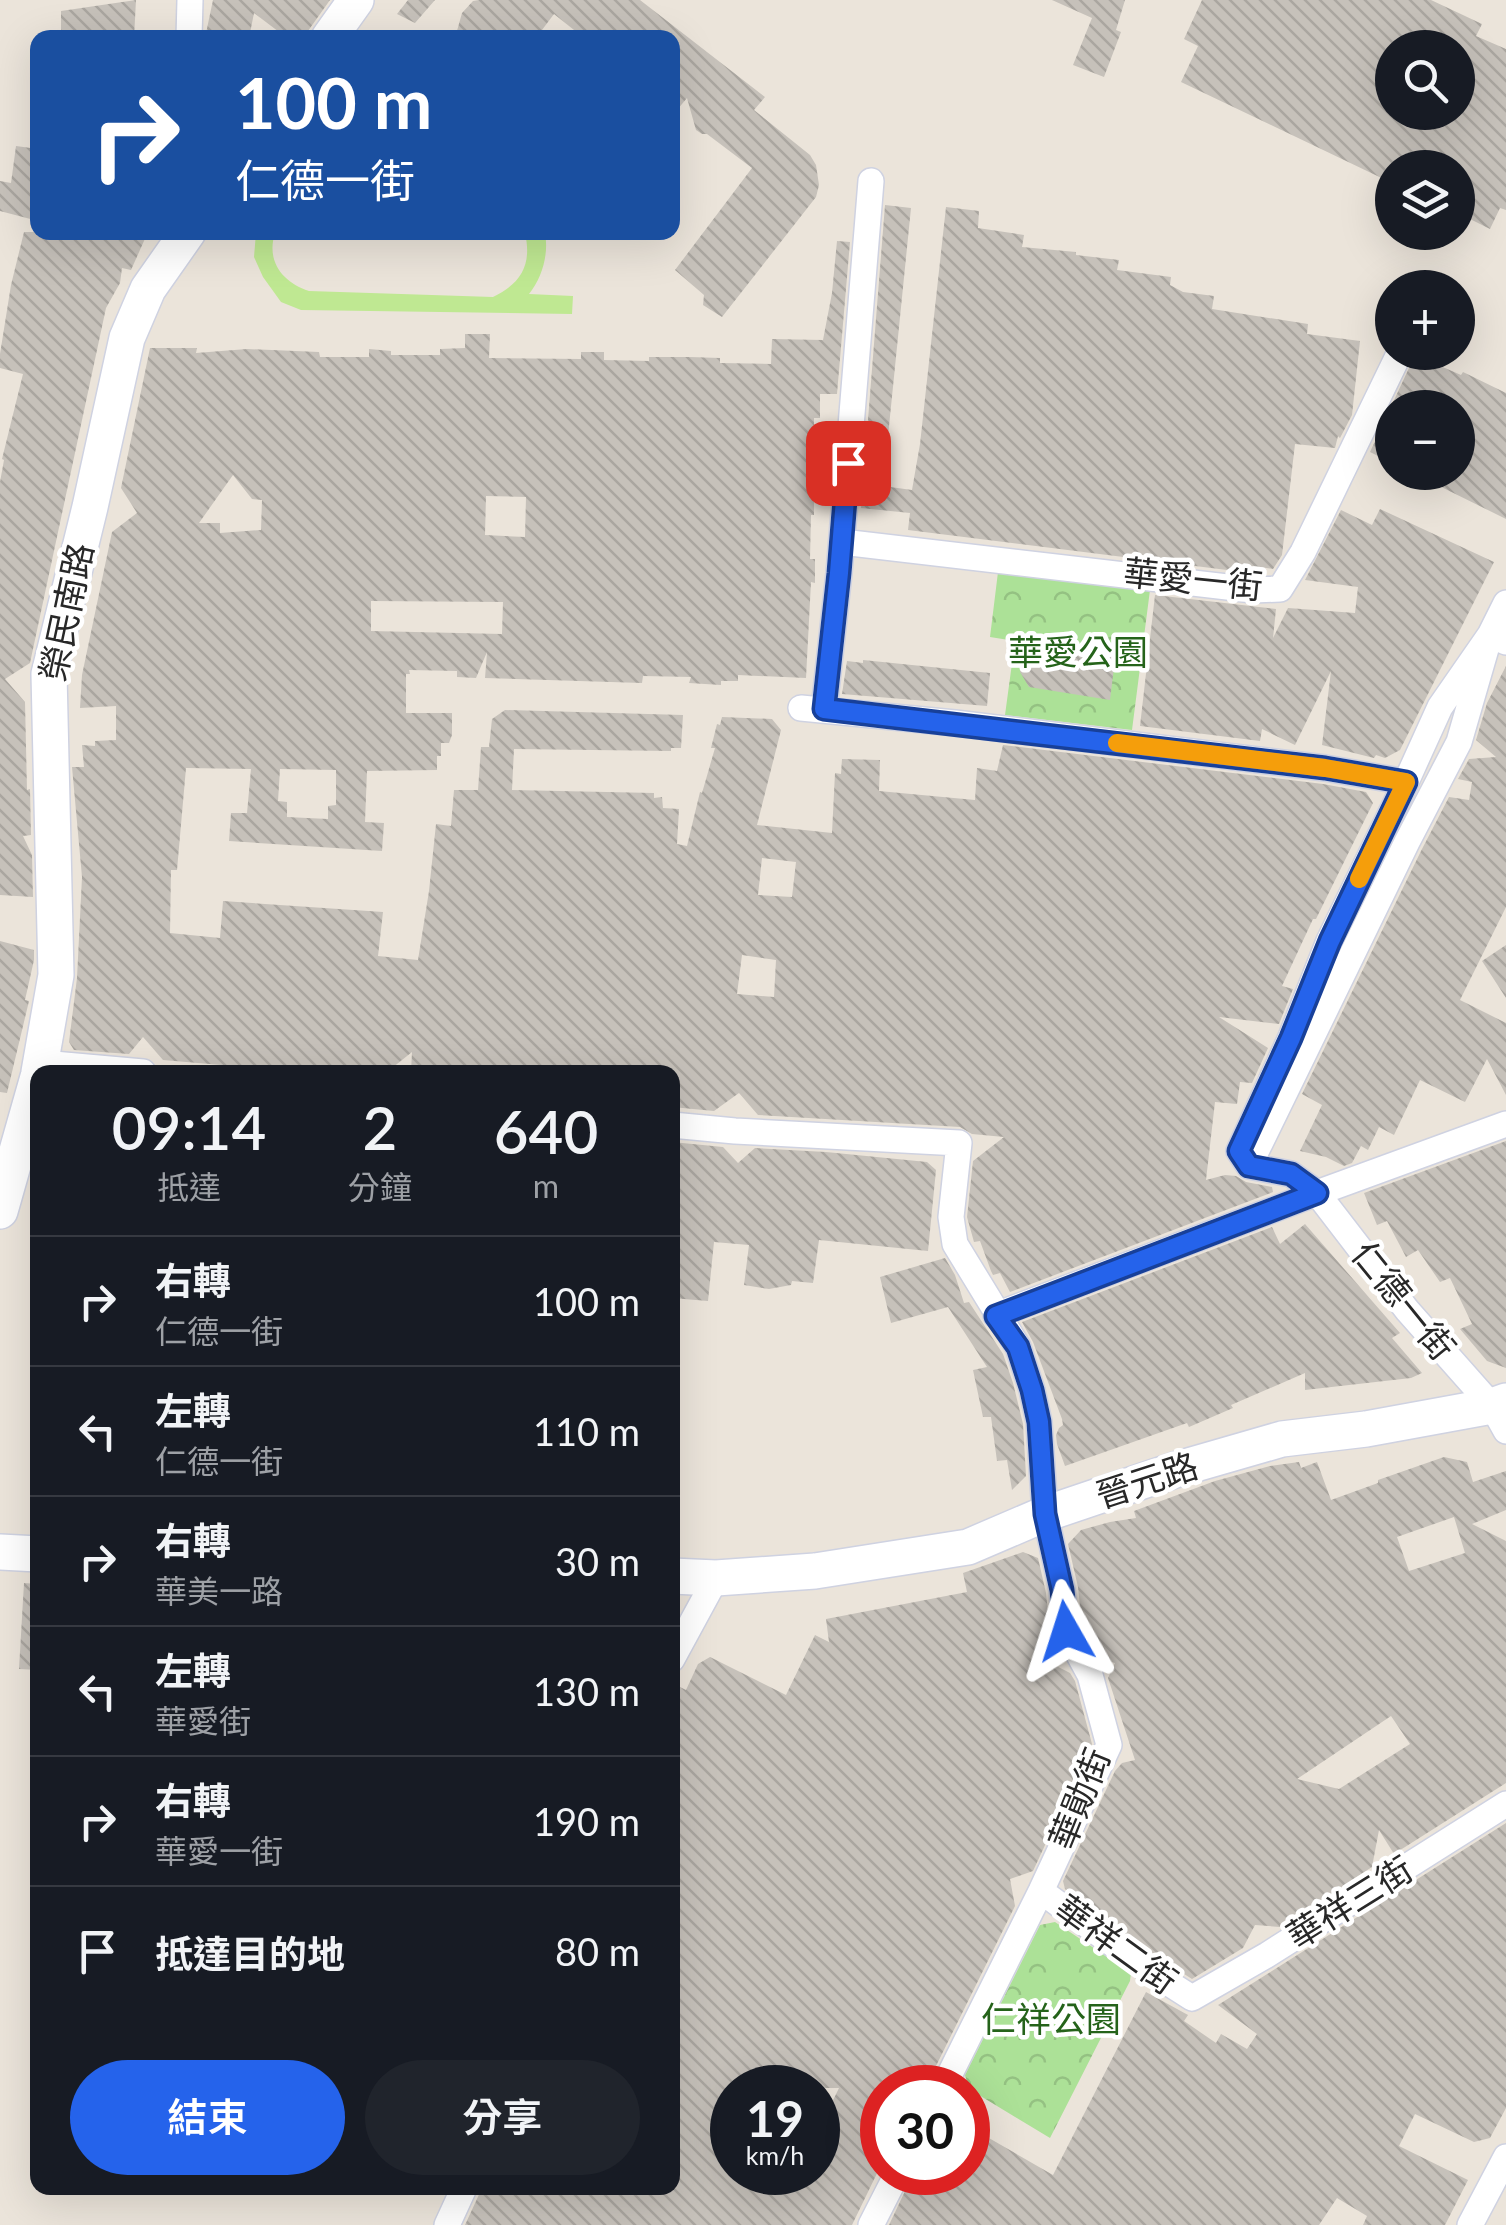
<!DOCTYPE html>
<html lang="zh-TW">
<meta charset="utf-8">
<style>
:root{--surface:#171b24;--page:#20242c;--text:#f1f3f6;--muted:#9ea1a6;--line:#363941;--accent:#2563eb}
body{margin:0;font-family:Lato,"Noto Sans TC",sans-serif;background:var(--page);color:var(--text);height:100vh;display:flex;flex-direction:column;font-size:38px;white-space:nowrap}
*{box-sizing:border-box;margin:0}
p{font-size:32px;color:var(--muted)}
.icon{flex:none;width:55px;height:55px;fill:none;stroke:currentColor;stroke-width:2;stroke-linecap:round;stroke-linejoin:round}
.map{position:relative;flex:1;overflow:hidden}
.drawer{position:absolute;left:30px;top:1065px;width:650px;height:1130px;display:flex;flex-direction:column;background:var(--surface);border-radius:20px;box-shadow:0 10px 40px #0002}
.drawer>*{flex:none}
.banner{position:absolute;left:30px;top:30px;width:650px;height:210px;border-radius:20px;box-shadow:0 10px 40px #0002;background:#1a4fa0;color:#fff;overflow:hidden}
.controls{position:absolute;left:1375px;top:30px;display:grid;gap:20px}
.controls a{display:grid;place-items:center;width:100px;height:100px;border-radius:50%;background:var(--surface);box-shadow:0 10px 40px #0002;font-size:50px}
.speed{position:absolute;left:710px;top:2065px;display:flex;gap:20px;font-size:50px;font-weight:700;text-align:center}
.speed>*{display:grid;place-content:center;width:130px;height:130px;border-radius:50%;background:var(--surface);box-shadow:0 10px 40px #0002;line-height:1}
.speed small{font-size:25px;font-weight:400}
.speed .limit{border:15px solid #d22;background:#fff;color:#111}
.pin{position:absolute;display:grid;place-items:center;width:85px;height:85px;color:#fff;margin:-42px;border-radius:20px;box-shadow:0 5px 15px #0006}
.me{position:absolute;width:110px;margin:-55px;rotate:354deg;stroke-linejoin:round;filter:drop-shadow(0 0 8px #0008)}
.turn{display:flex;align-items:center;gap:35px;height:210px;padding:0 40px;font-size:45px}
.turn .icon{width:130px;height:130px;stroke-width:2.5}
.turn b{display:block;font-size:70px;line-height:85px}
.eta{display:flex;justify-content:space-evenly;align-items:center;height:170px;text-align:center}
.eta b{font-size:60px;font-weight:600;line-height:70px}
.button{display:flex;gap:20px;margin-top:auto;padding:20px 40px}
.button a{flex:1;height:115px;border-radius:60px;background:var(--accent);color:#fff;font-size:40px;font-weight:600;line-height:115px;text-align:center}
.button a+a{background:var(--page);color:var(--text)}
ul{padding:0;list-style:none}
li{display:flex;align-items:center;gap:30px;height:130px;padding:0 40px;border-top:2px solid var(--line)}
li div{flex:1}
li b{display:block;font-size:38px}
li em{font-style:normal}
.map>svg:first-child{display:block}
.forest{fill:url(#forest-crowns)}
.pitch{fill:#bfe892}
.building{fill:url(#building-back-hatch);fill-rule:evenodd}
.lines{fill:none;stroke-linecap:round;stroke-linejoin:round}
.street-casing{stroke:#cfd2e1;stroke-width:28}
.secondary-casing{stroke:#cfd2e1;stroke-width:38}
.street{stroke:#fff;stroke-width:25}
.secondary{stroke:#fff;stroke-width:35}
.route-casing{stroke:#184099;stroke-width:25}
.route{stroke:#2563eb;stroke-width:18}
.slow{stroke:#f59e0b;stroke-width:18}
.labels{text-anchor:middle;stroke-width:9;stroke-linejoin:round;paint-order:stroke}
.street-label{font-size:35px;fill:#282828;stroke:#fff}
.park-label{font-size:35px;fill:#25631a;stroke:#fff}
</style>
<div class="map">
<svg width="1506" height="2225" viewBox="0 0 1506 2225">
<defs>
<pattern id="forest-crowns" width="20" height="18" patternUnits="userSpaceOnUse" patternTransform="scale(2.5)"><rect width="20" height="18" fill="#ace197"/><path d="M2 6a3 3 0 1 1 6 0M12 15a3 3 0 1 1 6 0" fill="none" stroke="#94c182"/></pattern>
<pattern id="building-back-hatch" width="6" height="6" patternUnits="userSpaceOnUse" patternTransform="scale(2.5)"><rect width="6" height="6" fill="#c6c1ba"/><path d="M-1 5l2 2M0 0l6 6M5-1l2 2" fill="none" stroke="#aaa6a0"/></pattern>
</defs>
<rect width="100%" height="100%" fill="#ebe4da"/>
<path class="forest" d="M998 572 1150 590 1132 730 1005 715 1015 641 990 637Z
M1055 1922 1131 1973 1130 1981 1050 2138 969 2089 965 2075 1040 1925Z"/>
<path class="pitch" d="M256 233H275C266 261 282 282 309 291L493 297C522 283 532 264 525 233H545C549 254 542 278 529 294L573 296 572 314 301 310 281 302 263 277 254 257Z"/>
<path class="building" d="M136 0 134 38H61V11Z
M213 0H330L303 38H287L254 13 249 38H205Z
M408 0H435L415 23 397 14Z
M479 0H640L765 97 754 110 810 155 816 165 819 185 816 197 722 317 703 305 704 295 675 270 752 168 707 134H702L696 130 687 98 672 116V38H584L554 14 536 38H455L462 13 473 1Z
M1052 0H1125L1116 30 1121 32 1104 77 1073 65 1092 18Z
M1202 0H1431L1482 24 1476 36 1506 49V210L1500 208 1490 229 1458 213V168H1392V183L1181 82 1198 46 1184 39ZM1392 48H1458V112H1392Z
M16 146 38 149V221L0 211V181L11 183Z
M885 205 911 208 883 486 912 490 920 444 946 207 979 211 978 228 1024 235 1022 247 1076 252V255L1119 260 1117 270 1171 277 1170 285 1183 292 1214 296 1212 309 1308 324 1307 334 1360 341 1352 415 1340 438 1338 436 1335 448 1295 444 1282 555 1273 569 1236 564 1235 571 908 530 910 513 861 508Z
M24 232H148L131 270 122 268 120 283 106 308 30 663 5 679 25 702 27 790 30 789 31 835 23 836 32 855 33 897 0 895V482L4 460 2 459 23 374 0 368V354L11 285Z
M837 241 850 242 837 394H820V418H814V515H811L810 559H815V583L811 582 806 678 738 675V681H721V685L689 683 691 677 643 676 642 683 485 678 487 652 476 678 457 677V671L409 670 410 674H406V713H452V735L449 743H441V756H437V770L367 771 365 822 384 823 382 851 229 841 231 813H247L251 769 186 768 177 870H171L170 933 220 938 223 901 383 912 378 956 418 960 429 891 436 824 451 826 454 790H478L481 747H489L492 719 505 710 683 715 681 748H671V751L514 749 512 790 654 793V798L662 797 663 808 679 809 677 844 687 846 700 792 702 793 715 748H711L717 724 720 725 722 717 772 719 781 730 757 825 832 833 835 773 841 774 842 759 880 760 879 791 975 800 977 768 997 771 1003 745 1323 784 1366 792 1373 803 1316 919H1313L1282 986 1293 989 1279 1024 1219 1017 1268 1048 1252 1083 1240 1082 1237 1104 1215 1102 1206 1180 1225 1175 1236 1176 1246 1182 1272 1187 1273 1192 1010 1292 1000 1273 993 1275 991 1271 980 1241 974 1242 967 1217 973 1161 1004 1137 972 1134 960 1127 758 1115 739 1093 714 1111 672 1107V1072H411L412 1052 387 1072H303L163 1060 143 1037 129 1054 74 1050 69 1042 77 978 82 877 72 767H84L82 745 95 746V741L116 740V706L80 708 82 675 112 532 137 513 121 488 150 348H197L196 353 247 349 319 352 320 357H369V349L391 351V355H440V349L465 348V334H490L489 358 581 359V352H604V360L649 361V357H690L720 358V363L771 364 772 339 823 340 832 293ZM233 475 252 499 262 500 261 530 220 533V523H199ZM486 496 526 497 525 537 485 535ZM371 601 503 602 502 634 371 631ZM280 769 336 770V805L328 806V819L287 817V802L278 801ZM762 858 796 862 792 897 758 895ZM742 955 776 960 774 997 737 994Z
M1415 355 1461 375 1463 372 1506 393V519L1411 472H1458V408H1392V463L1370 452Z
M1380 509 1494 562 1400 750 1385 758 1376 755 1374 758 1322 745 1331 671 1295 745 1262 729 1260 741 1140 726 1155 595 1276 609 1273 638 1288 608 1355 613 1358 587 1305 580 1341 510 1372 525Z
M1033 639 1116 651 1110 700 1029 687 1020 672 1025 651Z
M863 660 990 673 987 706 842 694 847 661 863 663Z
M1506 666V907L1460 1000 1506 1023V1095L1487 1059 1465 1102 1420 1080 1394 1135 1379 1127 1368 1150 1361 1146 1352 1163 1344 1166 1326 1157 1300 1151 1322 1105 1302 1094 1422 849 1449 797 1469 800 1472 782 1458 779 1469 759 1496 757 1476 740 1487 703Z
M0 941 34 950V960L25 1000 29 1001 7 1093 0 1092Z
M1506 945V998L1482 961Z
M1506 1141V1368L1487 1361 1460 1329 1472 1324 1450 1278 1440 1282 1418 1250 1406 1257 1387 1221 1377 1225 1364 1193Z
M672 1142 723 1147 738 1163 755 1148 826 1152 927 1162 936 1170 928 1251 819 1240 813 1283 792 1281 791 1285 769 1289 744 1285 749 1245 714 1242 708 1301 672 1298Z
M1305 1224 1400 1333 1392 1338 1422 1373 1411 1378 1305 1390V1373L1231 1405 1233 1408 1189 1427 1187 1423 1065 1466 1057 1444 1056 1435 1059 1428 1063 1425 1062 1419 1033 1342 1022 1322 1272 1227 1280 1244Z
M945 1258 955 1275 964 1303 969 1302 1003 1354 1013 1383 1023 1424 1026 1476 1012 1490 1007 1460 997 1461 991 1417H983L973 1370 987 1367 948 1307 891 1323 880 1277Z
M1444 1457 1467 1462 1473 1482 1506 1471V1510L1472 1524 1506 1541V1783L1394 1854 1379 1830 1372 1867 1280 1927 1255 1925 1243 1948 1192 1979 1154 1955 1065 1889 1063 1881 1115 1771 1122 1763 1135 1760 1108 1678 1115 1663 1100 1659 1085 1615 1081 1617 1078 1587 1068 1544 1081 1530 1110 1522 1136 1518 1134 1511 1215 1481 1270 1466 1299 1462 1301 1468 1317 1462 1331 1500 1378 1483V1480ZM1454 1517 1465 1553 1409 1571 1397 1537ZM1391 1716 1410 1744 1339 1789 1297 1779Z
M1023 1552 1038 1558 1046 1593 1050 1632 1037 1656 1070 1673 1075 1681 1092 1744 1033 1871 1010 1879 1015 1906 936 2066 922 2067 914 2088H882V2163L852 2225H465L482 2188H672V1700L680 1687 686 1690 698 1664 710 1657 786 1695 815 1635 829 1642 826 1619 967 1592 963 1573ZM732 2088H839L818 2131V2172H732Z
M24 1583 38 1584V1670L19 1669Z
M1506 1823V2108L1490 2138 1474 2142 1415 2114 1399 2146 1468 2180 1445 2225H1363L1367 2216 1337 2198 1319 2225H889L914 2172H968V2126L1053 2175 1146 1992 1188 2015 1184 2021 1216 2043 1221 2034 1247 2049 1257 2034 1218 2005Z"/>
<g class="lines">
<g class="street-casing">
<path id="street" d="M189 38 190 0
M842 542 1253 590 1280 589 1303 552 1400 352
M1506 603 1490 635 1506 642
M1490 635 1459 742 1407 842 1249 1166 1239 1151 1291 1037 1329 941 1406 782 1440 707Z
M801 708 955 723 1325 768 1406 782
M824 709 839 573 871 181
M42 1063 143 1072
M672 1125 735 1131 959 1143 951 1217 955 1244 1018 1347 1032 1390 1039 1422 1045 1514 1062 1590 1066 1631 1090 1675 1109 1745 1041 1891 943 2088
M1249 1166 1291 1174 1317 1193 1506 1124
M996 1315 1317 1193 1407 1310 1492 1406 1506 1431
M672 1659 716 1578
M1041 1891 1145 1968 1192 1998 1267 1955 1506 1804
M447 2225 464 2188
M871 2225 898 2172
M1470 2225 1506 2157"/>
</g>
<g class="secondary-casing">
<path id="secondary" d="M329 38 356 0
M39 1072 56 975 49 674 90 507 127 338 148 289 188 232
M0 1211 38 1077
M0 1552 38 1554
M672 1576 716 1578 815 1571 968 1547 1045 1514 1178 1469 1282 1439 1366 1429 1492 1406 1506 1401"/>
</g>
<use href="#street" class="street"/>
<use href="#secondary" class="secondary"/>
</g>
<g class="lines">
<g class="route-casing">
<path id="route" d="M848 463 839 573 824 709 1325 768 1406 782 1330 941 1291 1038 1239 1151 1249 1166 1291 1174 1317 1193 996 1316 1018 1347 1032 1390 1039 1422 1045 1514 1062 1590 1066 1631"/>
</g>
<use href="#route" class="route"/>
<path class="slow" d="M1117 743 1325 768 1406 782 1359 879"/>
</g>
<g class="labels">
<g class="street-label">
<text transform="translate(1193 580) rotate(6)" y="12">華愛一街</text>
<text transform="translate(67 612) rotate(-78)" y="12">榮民南路</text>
<text transform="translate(1403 1301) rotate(51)" y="12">仁德一街</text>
<text transform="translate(1147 1481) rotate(-18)" y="12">晉元路</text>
<text transform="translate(1080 1799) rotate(-68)" y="12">華勛街</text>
<text transform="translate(1350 1903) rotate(-32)" y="12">華祥三街</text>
<text transform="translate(1116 1945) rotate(36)" y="12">華祥二街</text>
</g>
<g class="park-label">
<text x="1078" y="665">華愛公園</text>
<text x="1051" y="2032">仁祥公園</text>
</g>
</g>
</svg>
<div class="controls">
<a><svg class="icon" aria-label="search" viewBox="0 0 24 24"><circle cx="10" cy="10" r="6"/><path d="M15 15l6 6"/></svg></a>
<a><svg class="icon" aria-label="layers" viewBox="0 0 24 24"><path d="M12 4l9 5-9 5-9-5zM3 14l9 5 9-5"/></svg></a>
<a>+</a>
<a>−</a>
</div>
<div class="speed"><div>19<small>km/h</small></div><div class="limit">30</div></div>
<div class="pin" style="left:848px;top:463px;background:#d93025"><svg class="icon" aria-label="arrive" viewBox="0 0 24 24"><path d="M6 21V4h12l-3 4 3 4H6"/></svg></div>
<svg class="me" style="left:1066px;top:1631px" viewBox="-20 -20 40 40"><path d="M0-17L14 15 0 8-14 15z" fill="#2563eb" stroke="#fff" stroke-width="4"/></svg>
<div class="banner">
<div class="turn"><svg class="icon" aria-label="right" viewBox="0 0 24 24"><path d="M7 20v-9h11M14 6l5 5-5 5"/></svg><div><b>100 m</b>仁德一街</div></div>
</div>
<section class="drawer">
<div class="eta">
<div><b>09:14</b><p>抵達</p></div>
<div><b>2</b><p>分鐘</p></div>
<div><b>640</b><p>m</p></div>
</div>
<ul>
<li><svg class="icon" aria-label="right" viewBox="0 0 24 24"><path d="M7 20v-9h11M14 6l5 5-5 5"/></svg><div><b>右轉</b><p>仁德一街</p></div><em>100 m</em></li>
<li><svg class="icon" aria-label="left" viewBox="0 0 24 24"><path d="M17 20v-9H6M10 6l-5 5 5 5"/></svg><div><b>左轉</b><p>仁德一街</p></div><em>110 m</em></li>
<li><svg class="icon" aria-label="right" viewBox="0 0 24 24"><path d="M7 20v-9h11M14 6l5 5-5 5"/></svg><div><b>右轉</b><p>華美一路</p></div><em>30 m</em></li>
<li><svg class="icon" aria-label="left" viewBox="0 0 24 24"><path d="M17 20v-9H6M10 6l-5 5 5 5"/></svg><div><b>左轉</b><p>華愛街</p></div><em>130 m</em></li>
<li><svg class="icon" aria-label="right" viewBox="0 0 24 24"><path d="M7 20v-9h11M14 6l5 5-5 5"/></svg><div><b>右轉</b><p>華愛一街</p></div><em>190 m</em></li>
<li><svg class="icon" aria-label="arrive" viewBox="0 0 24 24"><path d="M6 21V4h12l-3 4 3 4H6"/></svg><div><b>抵達目的地</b></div><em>80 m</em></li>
</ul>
<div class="button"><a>結束</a><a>分享</a></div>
</section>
</div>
